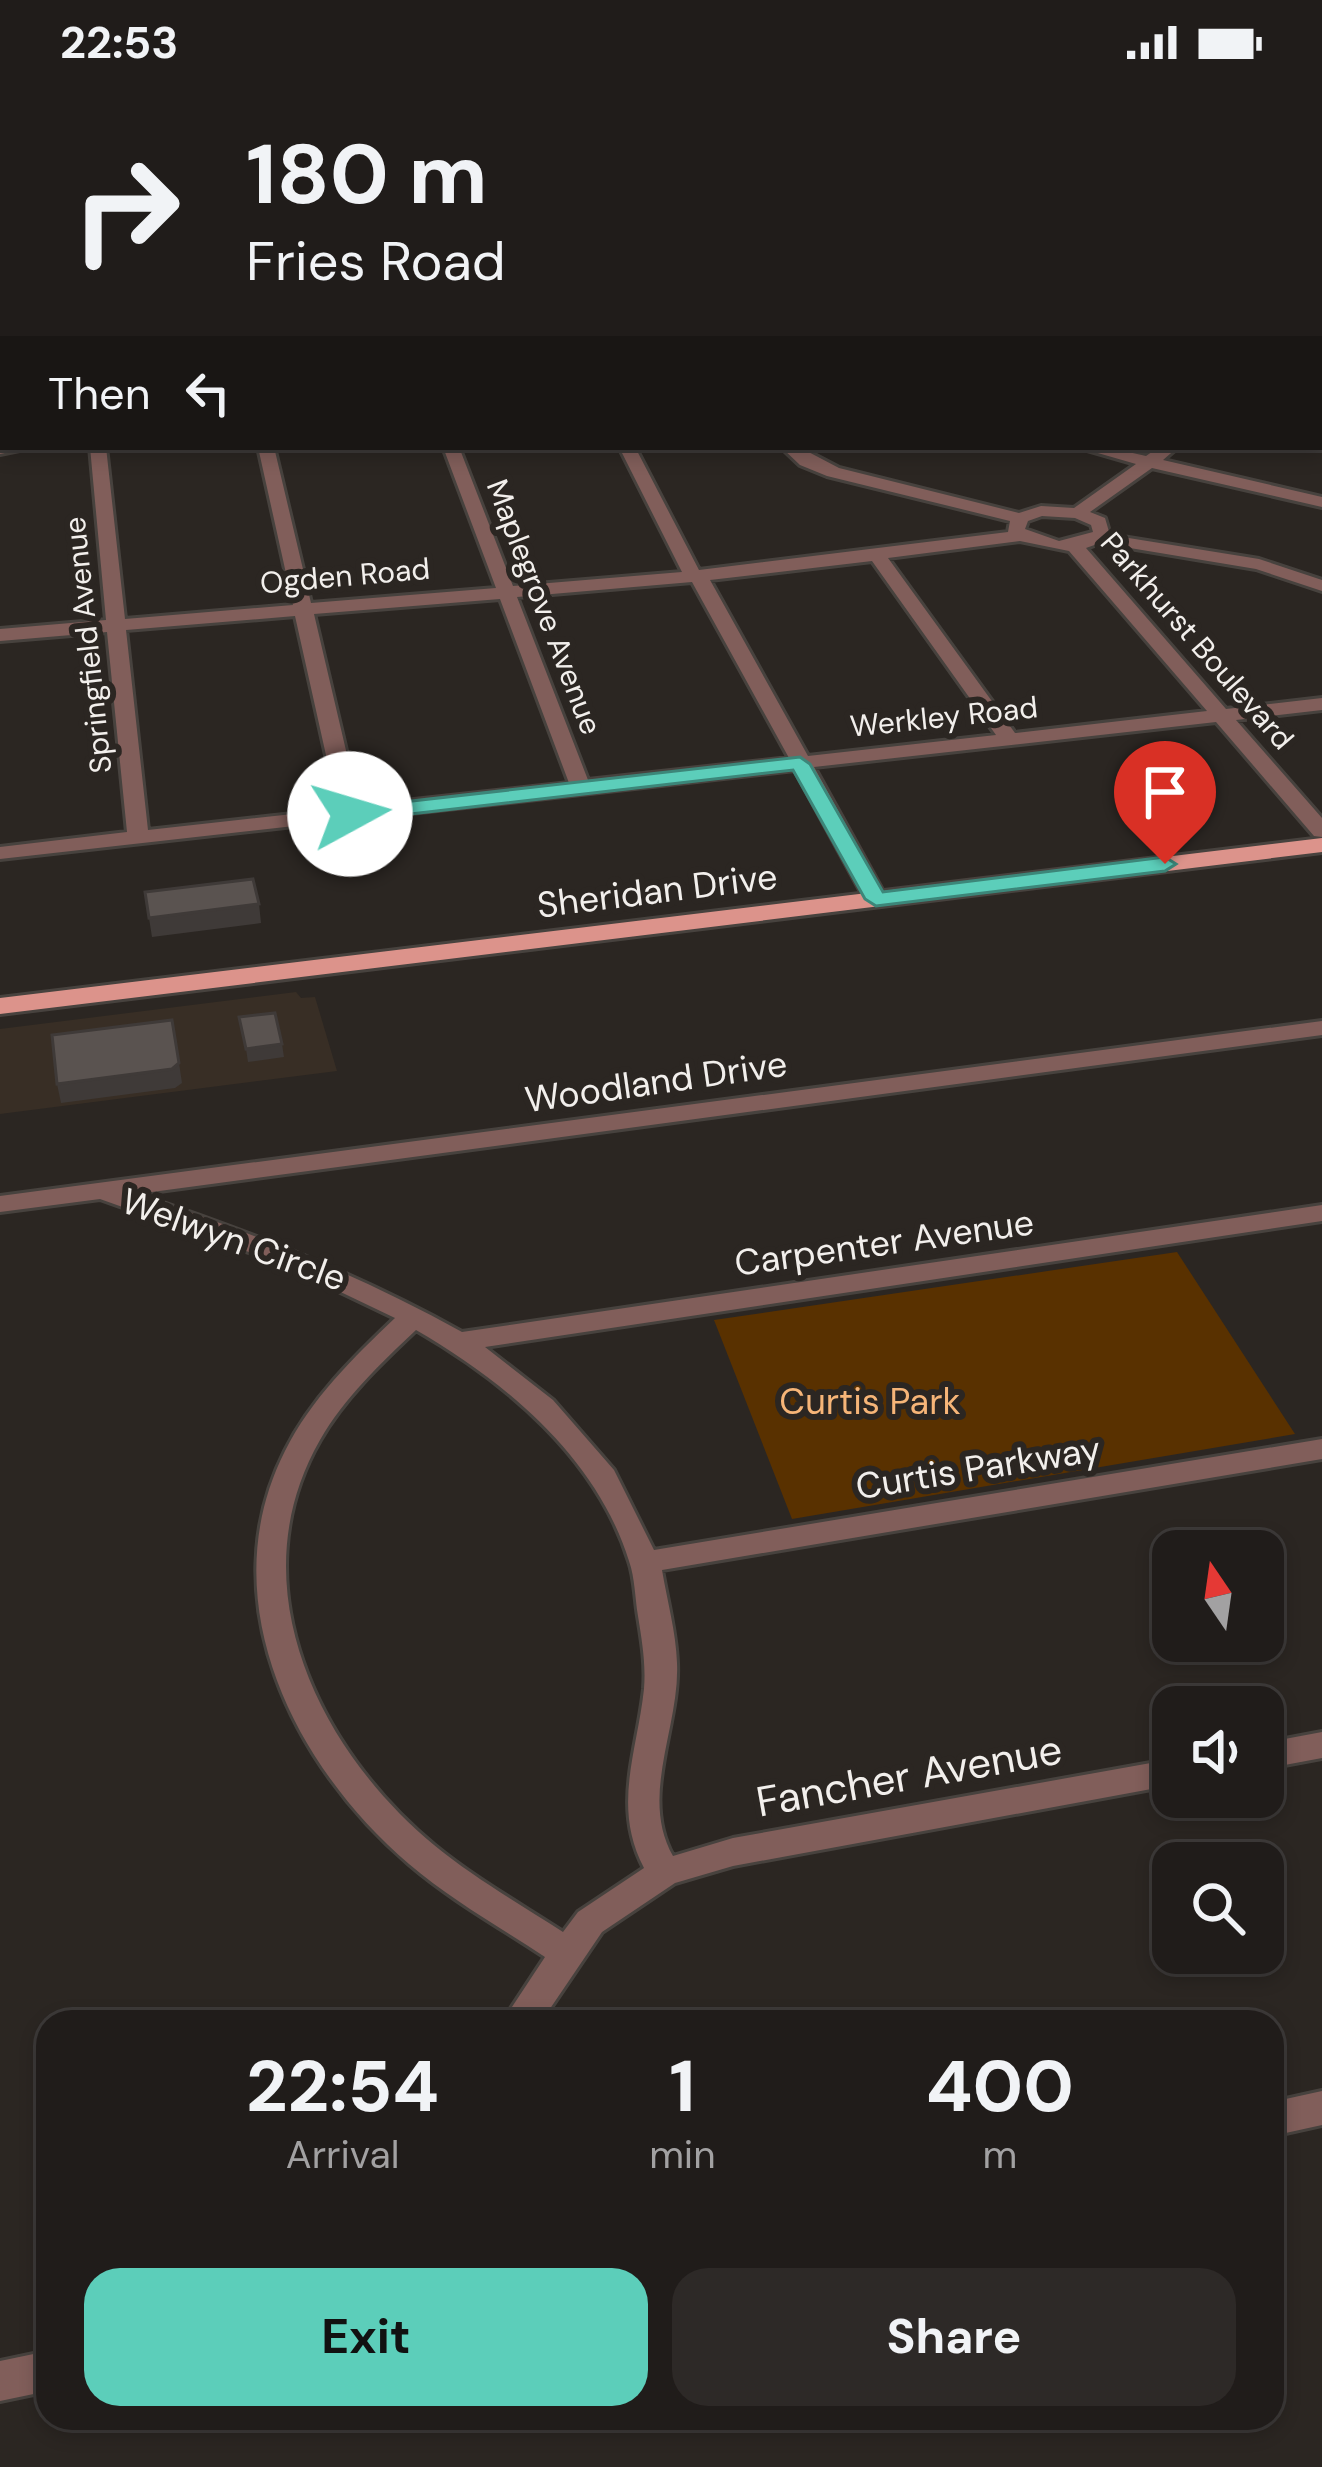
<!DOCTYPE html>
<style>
:root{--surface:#201c1a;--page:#2d2927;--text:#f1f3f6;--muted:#a2a1a2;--line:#3d3a39;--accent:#5cceba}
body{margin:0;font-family:"DM Sans",sans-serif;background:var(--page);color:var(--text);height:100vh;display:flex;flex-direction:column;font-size:45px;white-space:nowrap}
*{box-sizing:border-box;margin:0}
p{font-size:39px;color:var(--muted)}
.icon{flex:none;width:66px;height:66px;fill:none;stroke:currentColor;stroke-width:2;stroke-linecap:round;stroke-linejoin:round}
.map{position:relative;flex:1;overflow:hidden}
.details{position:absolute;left:36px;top:1926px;width:1248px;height:420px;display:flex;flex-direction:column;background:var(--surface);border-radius:36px;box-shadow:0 6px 18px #0003,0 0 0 3px var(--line)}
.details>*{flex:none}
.top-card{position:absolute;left:0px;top:0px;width:1323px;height:366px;box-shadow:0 6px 18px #0003,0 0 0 3px var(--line);background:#201c1a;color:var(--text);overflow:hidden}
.needle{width:78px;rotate:347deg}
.fabs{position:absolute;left:1152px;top:1446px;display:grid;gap:24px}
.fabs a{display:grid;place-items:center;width:132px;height:132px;border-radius:24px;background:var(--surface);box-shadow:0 6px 18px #0003,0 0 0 3px var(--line);font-size:60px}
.pin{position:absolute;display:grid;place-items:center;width:102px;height:102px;color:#fff;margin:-123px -51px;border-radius:50% 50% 50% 0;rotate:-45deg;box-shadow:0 0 12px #0007}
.pin .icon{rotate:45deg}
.me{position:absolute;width:132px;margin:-66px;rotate:84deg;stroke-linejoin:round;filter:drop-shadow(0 0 9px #0008)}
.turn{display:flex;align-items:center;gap:42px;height:252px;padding:0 48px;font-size:54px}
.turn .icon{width:156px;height:156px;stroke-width:2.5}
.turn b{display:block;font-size:84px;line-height:102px}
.then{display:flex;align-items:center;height:114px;padding:0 48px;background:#0003;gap:24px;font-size:45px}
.eta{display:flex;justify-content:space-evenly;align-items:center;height:204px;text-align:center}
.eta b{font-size:72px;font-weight:700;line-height:84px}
.primary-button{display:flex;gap:24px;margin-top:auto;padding:24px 48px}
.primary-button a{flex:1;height:138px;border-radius:36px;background:var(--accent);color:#111;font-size:48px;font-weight:700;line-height:138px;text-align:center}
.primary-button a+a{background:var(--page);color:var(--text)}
.status{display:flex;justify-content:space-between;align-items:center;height:84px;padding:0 60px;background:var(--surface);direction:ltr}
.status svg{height:33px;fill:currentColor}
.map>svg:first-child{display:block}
.built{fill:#382e25}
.green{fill:#593100}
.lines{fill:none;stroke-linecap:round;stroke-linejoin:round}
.minor-casing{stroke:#47423e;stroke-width:6}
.major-casing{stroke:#47423e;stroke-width:6}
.minor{fill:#815e5a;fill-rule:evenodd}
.major{fill:#dc938b;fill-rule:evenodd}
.shaded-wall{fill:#3f3a38}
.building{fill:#5a5350;stroke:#3f3a38;stroke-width:3}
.route{fill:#5cceba;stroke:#3c8679;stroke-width:3}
.labels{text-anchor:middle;stroke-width:12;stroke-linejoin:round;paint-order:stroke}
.far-street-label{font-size:30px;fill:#f2efec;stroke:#2b2622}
.street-label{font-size:36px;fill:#f2efec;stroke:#2b2622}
.park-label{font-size:36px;fill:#f6b578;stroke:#2b2622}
.near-street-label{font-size:42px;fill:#f2efec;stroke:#2b2622}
</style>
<div class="status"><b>22:53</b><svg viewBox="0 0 49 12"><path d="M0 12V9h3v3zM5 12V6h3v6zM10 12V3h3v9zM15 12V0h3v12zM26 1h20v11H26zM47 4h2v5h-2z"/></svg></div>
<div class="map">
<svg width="1322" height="2383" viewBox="0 0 1322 2383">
<rect width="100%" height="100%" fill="#2b2622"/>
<path class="built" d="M296 908 301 914 315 913 337 987 0 1030V945Z"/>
<path class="green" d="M1177 1168 1295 1350 792 1435 714 1236Z"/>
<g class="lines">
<g class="minor-casing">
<path id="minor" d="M4 0H16L17 3H5Z
M162 0H174V3H162Z
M312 0H324L326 3H314Z
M432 0H444L446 3H434Z
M1320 17H1322V25H1320Z
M0 19H3V27H0Z
M1320 60H1322V68H1320Z
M3 88V97L0 98V89Z
M1320 106H1322V114H1320Z
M0 126H3V134H0Z
M1320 157H1322V165H1320Z
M0 207H3V215H0Z
M1320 213H1322V221H1320Z
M1320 274H1322V284H1320Z
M1320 333H1322V343H1320Z
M0 360 3 363H34L0 370Z
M90 363H106L125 535 293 521 258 363H274L311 519 496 504 443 363H459L513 502 682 488 619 363H635L699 486 1008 448 1010 437 827 392 800 381 781 363H799L839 384 1019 429 1041 422 1074 424 1136 380 1077 363H1106L1146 372 1159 363H1178L1163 376 1322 413V423L1152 384 1090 428 1105 434 1110 451 1259 475 1322 496V507L1256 485 1100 459 1086 464 1226 625 1322 614V626L1236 636 1322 734V753L1314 752 1216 638 814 683 887 815 876 822 865 815 795 686 0 775V763L127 748 107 548 0 557V545L106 536ZM1042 432 1075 434 1091 441 1093 448 1059 457 1025 445 1028 437ZM1020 457 1069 467 1207 627 1015 649 888 474ZM872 477 996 651 808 672 710 496ZM692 498 789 674 588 696 517 513ZM500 515 569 699 359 722 314 530ZM295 532 338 725 148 746 126 546Z
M1322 937V951L137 1110C250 1148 358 1190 462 1248L1322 1121V1137L485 1263 553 1316 614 1386 654 1466 1322 1355V1375L662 1486C667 1516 676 1548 677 1579 680 1643 639 1712 673 1772L733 1754 1173 1675V1701L733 1782 675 1799 602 1848 541 1938H502L545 1873C500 1843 451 1816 409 1780 293 1681 210 1515 285 1367 311 1315 353 1274 395 1234L280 1179 100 1115 0 1128V1112ZM416 1246C506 1298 597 1374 629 1477 635 1494 635 1514 638 1532 642 1557 646 1580 644 1605 637 1669 612 1723 644 1784L578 1828 563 1848C520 1820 474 1794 434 1761 318 1665 237 1500 320 1356 344 1314 381 1279 416 1246Z
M1322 1648V1674L1263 1685V1659Z
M1322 2007V2041L1272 2052V2018Z
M48 2267V2307L0 2317V2277Z"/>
</g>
<g class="major-casing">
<path id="major" d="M1322 754V768L0 930V914Z"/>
</g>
<use href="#minor" class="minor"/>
<use href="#major" class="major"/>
</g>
<path class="shaded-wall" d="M259 820 261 839 152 853 149 834Z
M282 960 284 973 248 978 246 965Z
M179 979 182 999 175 1004 61 1019 57 1000Z"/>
<path class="building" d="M253 795 259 820 149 834 145 808Z
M275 929 282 960 246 965 239 933Z
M172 936 179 979 172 985 57 1000 52 951Z"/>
<path class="route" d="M800 673 810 680 883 808 1165 773 1176 780 1165 787 876 822 865 815 793 686 350 737 339 730 350 724Z"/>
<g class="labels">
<g class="far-street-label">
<text transform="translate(345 492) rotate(-5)" y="10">Ogden Road</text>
<text transform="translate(544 523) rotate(69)" y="10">Maplegrove Avenue</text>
<text transform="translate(1197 557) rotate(49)" y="10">Parkhurst Boulevard</text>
<text transform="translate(88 561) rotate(-96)" y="10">Springfield Avenue</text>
<text transform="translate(944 633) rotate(-6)" y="10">Werkley Road</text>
</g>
<g class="street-label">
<text transform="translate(657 806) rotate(-7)" y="13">Sheridan Drive</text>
<text transform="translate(656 997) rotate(-8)" y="13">Woodland Drive</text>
<text transform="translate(234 1155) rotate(20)" y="13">Welwyn Circle</text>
<text transform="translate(884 1158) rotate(-8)" y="13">Carpenter Avenue</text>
<text transform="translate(978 1383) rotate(-9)" y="13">Curtis Parkway</text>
</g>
<g class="park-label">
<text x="870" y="1330">Curtis Park</text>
</g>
<g class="near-street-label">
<text transform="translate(909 1691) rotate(-10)" y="15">Fancher Avenue</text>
</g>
</g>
</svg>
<div class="fabs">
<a><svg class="needle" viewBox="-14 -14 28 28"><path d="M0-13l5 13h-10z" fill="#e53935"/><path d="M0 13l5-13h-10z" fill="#a2a1a2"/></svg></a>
<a><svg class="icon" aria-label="sound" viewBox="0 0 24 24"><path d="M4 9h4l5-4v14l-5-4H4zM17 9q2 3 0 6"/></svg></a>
<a><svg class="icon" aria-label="search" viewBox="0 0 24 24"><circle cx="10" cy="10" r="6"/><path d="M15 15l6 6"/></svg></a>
</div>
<div class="pin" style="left:1165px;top:780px;background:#d93025"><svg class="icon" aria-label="arrive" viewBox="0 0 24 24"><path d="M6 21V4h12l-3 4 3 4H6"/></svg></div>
<svg class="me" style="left:350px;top:730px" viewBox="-20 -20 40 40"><circle r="19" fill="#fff"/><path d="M0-13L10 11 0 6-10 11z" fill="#5cceba"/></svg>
<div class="top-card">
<div class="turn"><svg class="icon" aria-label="right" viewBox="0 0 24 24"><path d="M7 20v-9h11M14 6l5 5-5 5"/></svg><div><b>180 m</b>Fries Road</div></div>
<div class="then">Then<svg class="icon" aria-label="left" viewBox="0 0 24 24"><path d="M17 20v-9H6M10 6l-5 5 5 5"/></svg></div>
</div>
<section class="details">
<div class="eta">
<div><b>22:54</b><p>Arrival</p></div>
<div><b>1</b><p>min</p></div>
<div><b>400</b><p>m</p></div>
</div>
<div class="primary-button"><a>Exit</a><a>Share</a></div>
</section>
</div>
